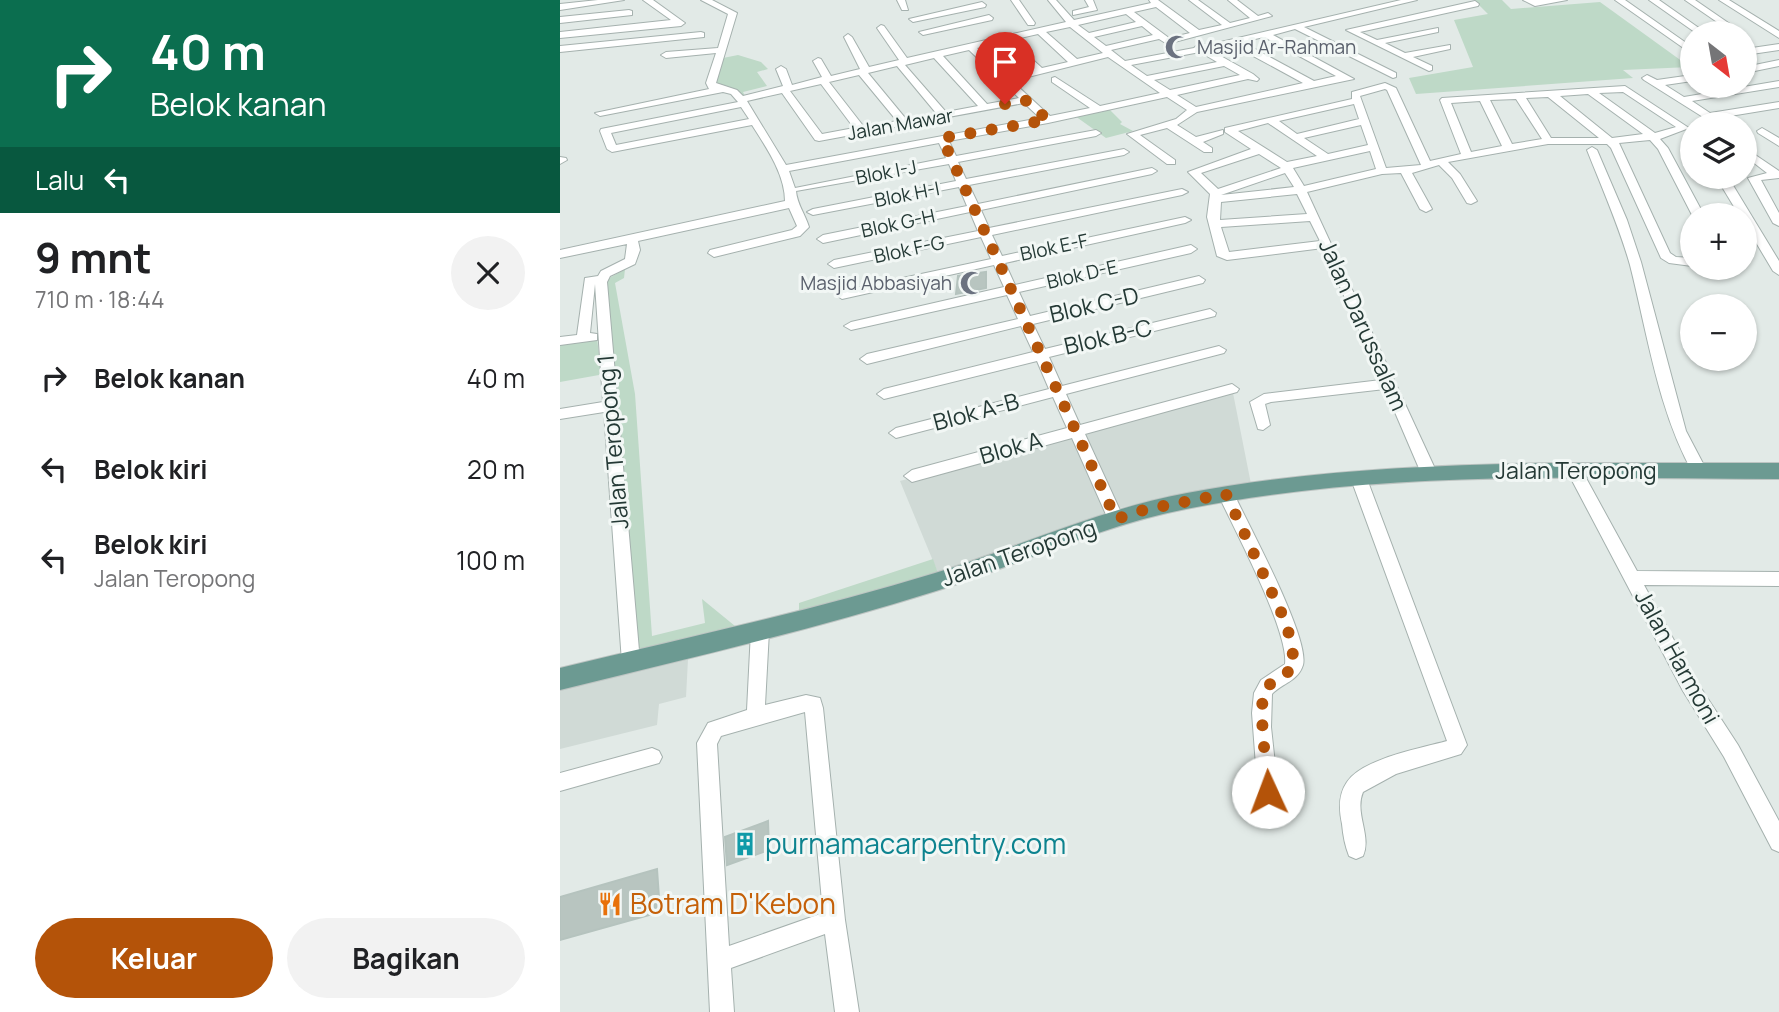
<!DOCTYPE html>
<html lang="id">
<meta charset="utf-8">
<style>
:root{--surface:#fff;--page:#f2f2f2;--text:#202124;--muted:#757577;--accent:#b45309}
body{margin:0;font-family:Manrope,sans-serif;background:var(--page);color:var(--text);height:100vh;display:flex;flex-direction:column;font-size:26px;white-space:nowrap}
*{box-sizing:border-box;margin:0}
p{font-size:23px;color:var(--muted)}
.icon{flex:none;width:38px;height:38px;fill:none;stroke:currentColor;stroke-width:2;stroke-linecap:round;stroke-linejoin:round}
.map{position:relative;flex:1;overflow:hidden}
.side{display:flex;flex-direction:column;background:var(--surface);width:560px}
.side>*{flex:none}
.top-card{background:#0b6e4f;color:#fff;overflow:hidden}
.needle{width:46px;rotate:149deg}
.fabs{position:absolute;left:1120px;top:21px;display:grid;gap:14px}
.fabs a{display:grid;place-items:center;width:77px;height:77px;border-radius:50%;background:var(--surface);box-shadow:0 2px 5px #0004;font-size:35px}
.pin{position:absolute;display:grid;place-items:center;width:60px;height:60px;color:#fff;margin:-72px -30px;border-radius:50% 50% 50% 0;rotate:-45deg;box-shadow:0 0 7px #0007}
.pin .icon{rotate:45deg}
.me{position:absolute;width:77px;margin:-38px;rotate:358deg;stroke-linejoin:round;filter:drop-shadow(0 0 5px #0008)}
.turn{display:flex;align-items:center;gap:24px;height:147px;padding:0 35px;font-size:32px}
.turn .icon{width:91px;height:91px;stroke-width:2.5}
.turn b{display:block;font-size:49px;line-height:60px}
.then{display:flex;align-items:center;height:66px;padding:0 35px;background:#0003;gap:14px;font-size:26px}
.round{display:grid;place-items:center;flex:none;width:74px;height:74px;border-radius:37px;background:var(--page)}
.overview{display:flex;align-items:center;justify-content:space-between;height:119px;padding:0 35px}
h1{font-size:42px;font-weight:700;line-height:52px}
.cta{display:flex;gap:14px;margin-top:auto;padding:14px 35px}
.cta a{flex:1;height:80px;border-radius:42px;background:var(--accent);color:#fff;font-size:28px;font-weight:700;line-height:80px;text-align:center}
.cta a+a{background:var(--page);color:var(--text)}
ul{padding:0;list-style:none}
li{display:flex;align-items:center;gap:21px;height:91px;padding:0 35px}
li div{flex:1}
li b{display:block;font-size:26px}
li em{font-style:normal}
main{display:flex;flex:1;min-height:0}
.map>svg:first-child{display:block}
.built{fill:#d0dad6}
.green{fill:#bed9c7}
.building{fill:#b8c5c0;stroke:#b5c3be;stroke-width:2}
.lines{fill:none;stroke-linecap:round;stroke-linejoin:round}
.minor-casing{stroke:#a5b1ae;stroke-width:2}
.primary-casing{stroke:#bdc4c2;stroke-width:2}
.minor{fill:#fff;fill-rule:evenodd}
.primary{fill:#6c9a92;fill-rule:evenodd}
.route{stroke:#b45309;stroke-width:12;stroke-dasharray:0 21.6}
.labels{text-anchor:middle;stroke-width:6;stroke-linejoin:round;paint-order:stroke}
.far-worship-label{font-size:19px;fill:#5b616d;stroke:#f2f7f5;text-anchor:start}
.far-street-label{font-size:19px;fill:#243935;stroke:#f2f7f5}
.street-label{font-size:23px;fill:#243935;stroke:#f2f7f5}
.near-culture-label{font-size:28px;fill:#0d838f;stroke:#f2f7f5;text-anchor:start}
.near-food-label{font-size:28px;fill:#c56008;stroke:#f2f7f5;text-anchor:start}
</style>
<main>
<section class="side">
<div class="top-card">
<div class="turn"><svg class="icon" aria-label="right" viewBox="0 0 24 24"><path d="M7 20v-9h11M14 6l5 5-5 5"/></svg><div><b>40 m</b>Belok kanan</div></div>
<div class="then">Lalu<svg class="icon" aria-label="left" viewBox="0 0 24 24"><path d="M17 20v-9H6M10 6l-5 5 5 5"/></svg></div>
</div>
<div class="overview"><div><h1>9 mnt</h1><p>710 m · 18:44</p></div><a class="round"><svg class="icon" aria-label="close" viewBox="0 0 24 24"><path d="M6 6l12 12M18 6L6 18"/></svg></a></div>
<ul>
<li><svg class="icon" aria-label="right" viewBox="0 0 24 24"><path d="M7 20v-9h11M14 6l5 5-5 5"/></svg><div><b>Belok kanan</b></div><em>40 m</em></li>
<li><svg class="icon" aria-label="left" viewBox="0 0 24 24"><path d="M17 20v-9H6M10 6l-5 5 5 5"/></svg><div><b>Belok kiri</b></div><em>20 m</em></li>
<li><svg class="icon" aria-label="left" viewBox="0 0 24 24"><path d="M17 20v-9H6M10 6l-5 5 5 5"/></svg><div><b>Belok kiri</b><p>Jalan Teropong</p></div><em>100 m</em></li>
</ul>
<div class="cta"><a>Keluar</a><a>Bagikan</a></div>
</section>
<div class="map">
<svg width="1219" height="1012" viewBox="0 0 1219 1012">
<rect width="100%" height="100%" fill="#e2eae7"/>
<path class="built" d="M673 393 691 484 604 497 560 508 378 573 340 481Z
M128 659 126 697 99 704 97 725 0 749V688Z"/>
<path class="green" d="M914 0H942L951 9 1040 2 1130 67 1063 70 1073 78 856 94 849 78 913 67 894 20 928 14Z
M178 55 201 62 208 69 197 72 207 86 183 92 185 96 155 87 163 58Z
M549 109 562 122 560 124 573 131 546 138 515 116Z
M65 269 64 278 55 283 75 394 92 636 145 623 142 599 175 626 74 652 46 280Z
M37 338 41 371 39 375 0 382V345Z
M373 559 378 573 239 611V603Z"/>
<path class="building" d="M426 272V288L396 294 398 276Z
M208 821 209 850 167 865 165 837Z
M97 869 100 912 0 940V897Z"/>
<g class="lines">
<g class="minor-casing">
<path id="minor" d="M38 0H64L0 10V4Z
M83 0H93L125 23 121 26 0 38V32L111 20Z
M141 0H152L177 13 156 83 177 90 183 96 223 86 216 69 221 66 226 69 232 85 262 77 253 61 258 58 261 59 271 76 300 69 284 37 288 34 292 37 309 67 339 60 317 28 321 25 324 26 347 58 506 22 488 0H496L514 20 591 3 589 0H598L639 30 662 25 629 0H638L670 23 690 18 668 0H677L698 16 708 13 712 16 607 44 599 39 551 50 565 61 634 48 638 44 648 45 841 0H857L744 27 836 73V77L833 78 735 29 713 35 794 79 637 112 617 125 636 137 663 130V134L643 142 652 148V152H644L607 128 580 135 615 160V164H607L567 134 616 119 627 110 607 97 488 123 389 141 396 156 536 130 541 133 536 136 398 162 406 179 564 149 569 152 564 155 409 185 418 204 592 168 597 171 592 174 421 210 429 228 622 189 628 192 622 195 432 235 442 256 625 217 631 220 625 223 445 263 455 285 631 245 637 249 631 253 459 292 470 316 639 276 645 280 643 283 473 324 485 349 650 309 656 313 655 316 489 357 502 386 659 346 666 350 664 353 506 394 520 425 672 384 679 389 677 392 525 434 564 519 562 523H550L548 519 512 438 352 482 344 476 352 470 507 428 493 397 336 438 329 433 336 428 489 389 477 361 324 399 317 394 324 389 473 352 461 326 307 364 300 359 307 354 458 319 447 295 291 330 284 326 291 322 444 287 434 265 282 299 276 295 282 291 431 259 421 237 274 268 268 264 274 260 418 231 410 212 263 243 257 239 263 235 407 206 399 187 253 215 247 212 253 209 396 181 389 164 236 191C237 204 245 214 249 227L240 236 154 257 148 253 150 250 232 230 237 226 229 208 78 241 80 250 75 264 50 276 47 282 80 662 77 668 71 670 65 668 62 662 44 412 0 419V409L43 402 35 284 30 333 37 334V340L0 345V337L17 335 25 278 38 276 41 271 65 259 67 244 0 258V250L225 201C225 174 206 147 192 125L52 152 47 149 40 131 41 129 178 102 171 94 163 92 40 116 35 113 149 89 146 83 156 53 106 58 101 55 106 52 158 48 168 14ZM596 7 630 33 609 38 574 12ZM566 14 576 22 529 33 518 25ZM582 26 593 35 546 46 534 37ZM510 27 543 53 517 59 486 32ZM478 34 508 62 482 68 451 40ZM704 37 776 76 754 81 682 42ZM443 42 473 70 447 76 417 48ZM673 45 743 83 636 107 617 95 688 79 697 81 699 79 693 74 650 50ZM409 50 459 98 427 104 383 56ZM640 52 657 62 587 76 571 65ZM548 57 600 93 540 106 495 77 492 78V82L530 108 490 116 452 81ZM374 58 418 106 386 112 345 65ZM337 66 376 113 346 119 308 73ZM664 66 680 75 610 90 594 80ZM299 75 337 121 304 127 269 82ZM261 84 294 128 262 134 230 91ZM222 93 255 140 259 141 464 103 480 118 226 165 187 101ZM181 107 189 119 56 145 51 133ZM379 143 386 158 235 188 229 171Z
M337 0H345L348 10H342Z
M451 0H459L475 23 474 25H468Z
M525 0H533L537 10 513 15V11L529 7Z
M963 0H1007L975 6Z
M1055 0H1065L1132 47V54Z
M1089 0H1099L1146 33H1136Z
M1125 0H1135L1183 33H1173Z
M1159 0H1169L1219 31V38Z
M915 1 919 4 918 6 800 32 817 40 878 28V32L825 43 845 53 890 45V49L853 57 872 66V70L869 71 786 30Z
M422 2 426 5 425 7 353 22 349 19Z
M69 10 72 11V15L0 23V17Z
M429 15 433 18 432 20 363 35 359 32Z
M141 32 144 33V37L0 52V46Z
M1219 44V50L1185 55V49Z
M1219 60V66L1185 73V67Z
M1087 75 1097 80 1132 75V81L1105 85 1124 97 1219 81V87L1132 101 1150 113 1219 102V108L1158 118 1163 122 1154 124 1084 80 1082 78Z
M825 83 836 88 870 161 901 154 880 100 882 98 1065 86 1129 128 1100 139 1108 148 1144 215H1132L1098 149 1090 140 1059 143 1110 253 1116 257 1132 258V266L1109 263 1101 258 1051 148 1047 144H988L888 162 900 174 917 201 911 204 907 203 892 178 879 165 852 173 872 209 866 212 860 209 841 173 822 174 747 192 877 473 869 479 861 473 825 389 711 402 705 404 710 425 703 430 698 429 690 402 704 394 821 380 763 248 667 260 657 256 647 217 650 194 628 172 691 149 665 132V128L792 99V92ZM825 89 827 90 861 165 826 168 800 96ZM1063 92 1116 127 1095 133 1039 93ZM1028 94 1083 134 1052 138 1000 96ZM988 97 1039 138H991L966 98ZM956 99 982 139 952 144 930 100ZM920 101 942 146 911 152 891 103ZM794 104 799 119 737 134 719 121ZM708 123 757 156 727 162 678 131ZM801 125 808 145 768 154 744 138ZM810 151 816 169 744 186 733 168ZM699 154 721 168 658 189 641 173ZM725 173 734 187 661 195ZM737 194 747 214 660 220 661 202ZM750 221 760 241 669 252 661 227Z
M1202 128 1219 138V146L1198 133 1197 131Z
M1032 147 1037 150 1067 220 1081 262 1126 431 1147 471 1144 475H1134C1098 411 1088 336 1070 265 1059 226 1042 188 1027 150Z
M1185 148 1219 171V178L1201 180 1219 213V226L1213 223 1188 178 1207 173 1185 156Z
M0 157 6 158 7 160 0 164Z
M1156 177H1168L1219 261V275L1213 271 1185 224V215H1179Z
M1015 465 1020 467 1077 571 1219 572V586L1084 585 1135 679 1178 745 1219 821V852L1212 849 1164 757 1123 691 1007 471Z
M799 473 807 479 907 745 901 754 836 774 803 792C794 813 812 836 803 856L796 859 789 856C785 846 783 835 782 824 779 810 778 795 787 782 802 759 861 748 887 741L791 479Z
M666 488 674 494C688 524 750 638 743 665 738 681 723 683 712 694L711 727 718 792 715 799 708 802 701 799 698 792 692 713 694 693 701 680 725 664C729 631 674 529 658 494Z
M200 624 206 626 209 631 205 705 246 695 260 698 263 708 285 920 299 1012H275L265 934 171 968 174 1012H150L137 743 148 723 187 710 191 631 194 626ZM245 712 263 913 169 946 157 744 161 736Z
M92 748 99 751 102 757 99 763 0 791V773Z"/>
</g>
<g class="primary-casing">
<path id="primary" d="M996 463H1219V479C1021 478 820 470 626 509 539 526 459 565 376 591 252 630 126 659 0 690V668C125 638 251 611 375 573 459 547 540 509 627 493 749 470 872 465 996 463Z"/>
</g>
<use href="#minor" class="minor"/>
<use href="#primary" class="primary"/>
</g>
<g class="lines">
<path class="route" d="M445 104 465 100 488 120 382 138 556 519 587 509 666 494 727 625 735 665C727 676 713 678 706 689 696 702 708 772 708 792"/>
</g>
<defs>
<g id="mosque-bare" transform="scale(1.89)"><path d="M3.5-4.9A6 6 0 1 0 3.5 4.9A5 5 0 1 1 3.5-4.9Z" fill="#6b7280" stroke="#f2f7f5" stroke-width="2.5" paint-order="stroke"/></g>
<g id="building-bare" transform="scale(1.89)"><path d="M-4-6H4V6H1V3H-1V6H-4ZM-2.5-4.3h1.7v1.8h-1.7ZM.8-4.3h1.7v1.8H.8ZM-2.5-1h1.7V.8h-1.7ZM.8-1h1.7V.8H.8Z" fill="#0f9aa8" stroke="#f2f7f5" stroke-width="2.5" paint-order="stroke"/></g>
<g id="restaurant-bare" transform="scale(1.89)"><path d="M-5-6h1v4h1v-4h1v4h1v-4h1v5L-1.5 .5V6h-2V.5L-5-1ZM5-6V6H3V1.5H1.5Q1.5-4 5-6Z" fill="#e8710a" stroke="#f2f7f5" stroke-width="2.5" paint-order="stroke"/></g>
</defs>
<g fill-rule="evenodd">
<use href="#mosque-bare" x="617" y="47"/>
<use href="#mosque-bare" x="412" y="283"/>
<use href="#building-bare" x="185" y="844"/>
<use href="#restaurant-bare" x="50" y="904"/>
</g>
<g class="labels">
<g class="far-worship-label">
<text x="637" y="54">Masjid Ar-Rahman</text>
<text x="392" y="290" text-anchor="end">Masjid Abbasiyah</text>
</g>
<g class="far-street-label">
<text transform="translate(340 124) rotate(-10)" y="7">Jalan Mawar</text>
<text transform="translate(326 172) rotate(-11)" y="7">Blok I-J</text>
<text transform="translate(347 194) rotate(-11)" y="7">Blok H-I</text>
<text transform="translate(338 223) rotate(-12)" y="7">Blok G-H</text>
<text transform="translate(494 247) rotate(-12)" y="7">Blok E-F</text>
<text transform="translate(349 249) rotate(-12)" y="7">Blok F-G</text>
<text transform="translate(522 274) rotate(-13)" y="7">Blok D-E</text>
</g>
<g class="street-label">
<text transform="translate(534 305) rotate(-13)" y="8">Blok C-D</text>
<text transform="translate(803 325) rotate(66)" y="8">Jalan Darussalam</text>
<text transform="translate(548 337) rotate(-13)" y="8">Blok B-C</text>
<text transform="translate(416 412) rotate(-15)" y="8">Blok A-B</text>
<text transform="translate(53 442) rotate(-95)" y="8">Jalan Teropong 1</text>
<text transform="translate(451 448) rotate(-16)" y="8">Blok A</text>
<text x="1016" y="479">Jalan Teropong</text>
<text transform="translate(459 553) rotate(-19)" y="8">Jalan Teropong</text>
<text transform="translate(1117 657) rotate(61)" y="8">Jalan Harmoni</text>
</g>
<g class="near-culture-label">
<text x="205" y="854">purnamacarpentry.com</text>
</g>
<g class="near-food-label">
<text x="70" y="914">Botram D'Kebon</text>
</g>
</g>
</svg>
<div class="fabs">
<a><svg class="needle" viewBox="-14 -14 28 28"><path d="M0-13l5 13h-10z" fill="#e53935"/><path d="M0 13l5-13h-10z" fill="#757577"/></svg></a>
<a><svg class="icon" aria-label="layers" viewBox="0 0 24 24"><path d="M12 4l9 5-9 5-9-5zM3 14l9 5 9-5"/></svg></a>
<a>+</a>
<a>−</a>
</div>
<div class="pin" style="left:445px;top:104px;background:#d93025"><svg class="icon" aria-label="arrive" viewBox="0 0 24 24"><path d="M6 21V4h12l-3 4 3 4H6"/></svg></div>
<svg class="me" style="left:708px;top:792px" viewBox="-20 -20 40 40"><circle r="19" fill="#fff"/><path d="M0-13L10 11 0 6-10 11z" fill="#b45309"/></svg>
</div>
</main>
